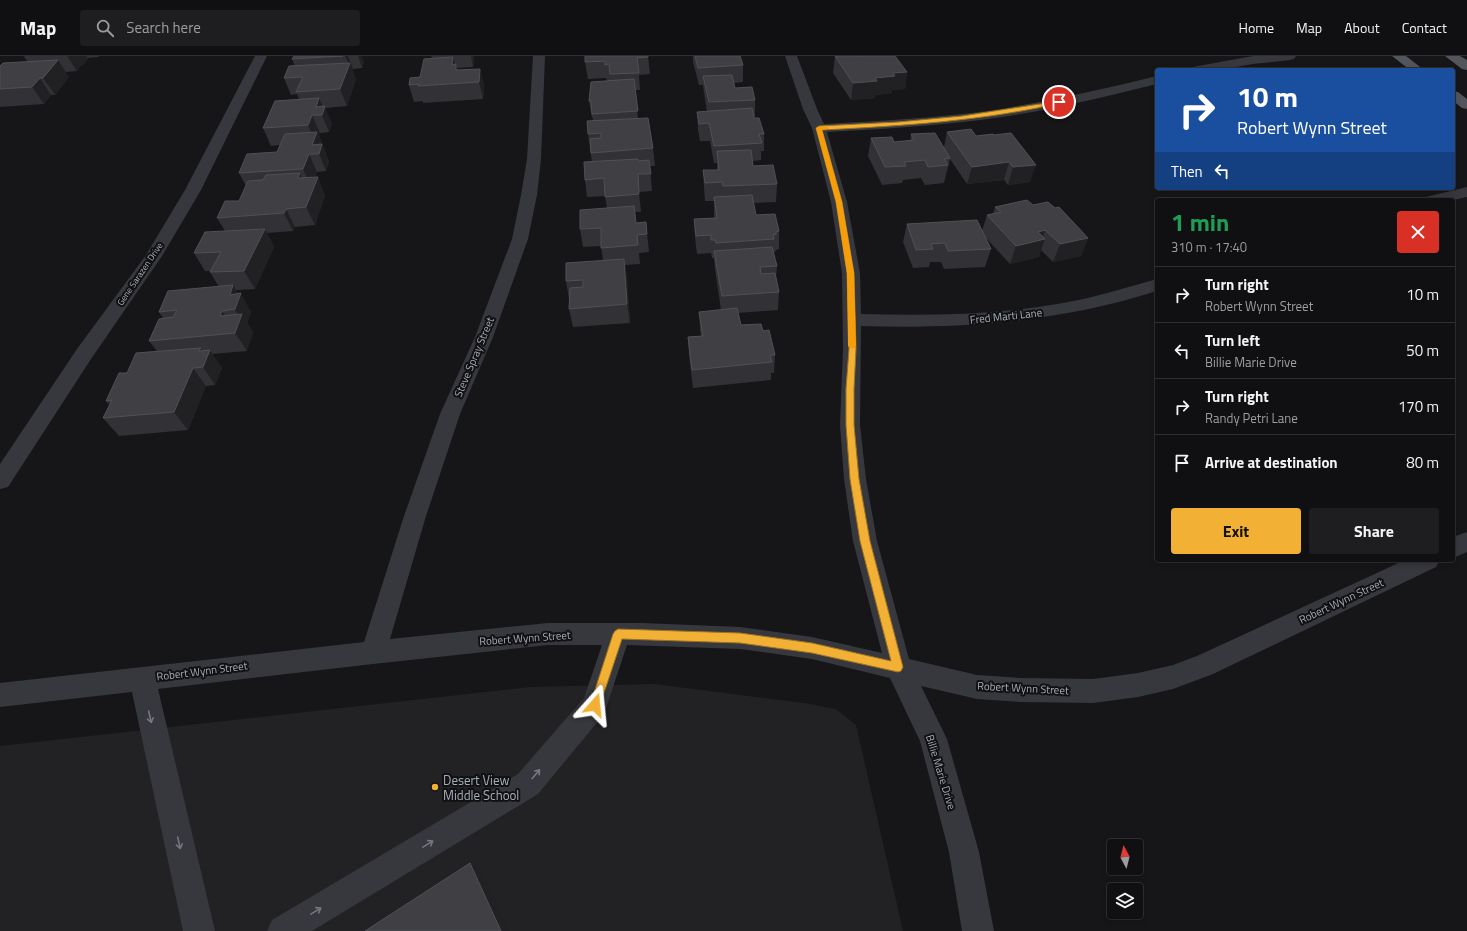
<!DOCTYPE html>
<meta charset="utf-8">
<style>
:root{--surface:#101012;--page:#1e1e20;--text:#f1f3f6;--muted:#9c9d9f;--line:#303032;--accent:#f2b134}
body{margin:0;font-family:"Titillium Web",sans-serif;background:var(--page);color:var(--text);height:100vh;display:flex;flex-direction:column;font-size:15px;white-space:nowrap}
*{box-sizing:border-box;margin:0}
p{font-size:13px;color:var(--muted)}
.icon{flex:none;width:22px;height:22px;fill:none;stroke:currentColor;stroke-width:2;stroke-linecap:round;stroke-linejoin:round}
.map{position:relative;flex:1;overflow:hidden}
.drawer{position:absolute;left:1155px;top:142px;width:300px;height:364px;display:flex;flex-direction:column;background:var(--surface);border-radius:4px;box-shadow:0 2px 6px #0003,0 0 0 1px var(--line)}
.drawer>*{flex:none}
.hud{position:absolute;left:1155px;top:12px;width:300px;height:122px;border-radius:4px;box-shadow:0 2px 6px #0003,0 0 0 1px var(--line);background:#1a4fa0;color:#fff;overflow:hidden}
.needle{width:26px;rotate:353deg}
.fabs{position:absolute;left:1107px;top:783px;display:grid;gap:8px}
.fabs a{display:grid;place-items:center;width:36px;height:36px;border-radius:4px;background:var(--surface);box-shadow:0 2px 6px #0003,0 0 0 1px var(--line);font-size:20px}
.pin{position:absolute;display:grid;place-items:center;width:34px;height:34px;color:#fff;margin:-17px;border:2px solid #fff;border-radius:50%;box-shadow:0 1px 4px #0007}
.me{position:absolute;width:44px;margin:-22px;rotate:18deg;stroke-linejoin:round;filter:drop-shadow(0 0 3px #0008)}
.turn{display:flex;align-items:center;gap:14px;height:84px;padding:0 16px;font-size:18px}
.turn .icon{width:52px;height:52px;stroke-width:2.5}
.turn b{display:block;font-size:28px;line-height:34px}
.then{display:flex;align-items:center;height:38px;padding:0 16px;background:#0003;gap:8px;font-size:15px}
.round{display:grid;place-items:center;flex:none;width:42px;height:42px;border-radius:4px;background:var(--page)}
.overview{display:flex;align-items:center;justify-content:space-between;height:68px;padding:0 16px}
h1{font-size:24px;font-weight:700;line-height:30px;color:#1e9e55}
.button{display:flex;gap:8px;margin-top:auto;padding:8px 16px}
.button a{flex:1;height:46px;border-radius:4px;background:var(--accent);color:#111;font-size:16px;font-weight:700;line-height:46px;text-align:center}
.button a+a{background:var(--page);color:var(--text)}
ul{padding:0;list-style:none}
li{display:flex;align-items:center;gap:12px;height:56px;padding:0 16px;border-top:1px solid var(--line)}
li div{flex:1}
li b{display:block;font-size:15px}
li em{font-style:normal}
header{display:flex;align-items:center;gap:24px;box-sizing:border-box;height:56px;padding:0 20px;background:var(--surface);border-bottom:1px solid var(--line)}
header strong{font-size:19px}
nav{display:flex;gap:22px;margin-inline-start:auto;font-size:14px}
.search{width:280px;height:36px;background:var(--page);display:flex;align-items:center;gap:10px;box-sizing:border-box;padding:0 14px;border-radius:4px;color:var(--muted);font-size:15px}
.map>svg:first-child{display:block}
.built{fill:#222225}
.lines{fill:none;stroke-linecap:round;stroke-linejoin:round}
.minor{fill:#37383d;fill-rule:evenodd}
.major{fill:#53555c;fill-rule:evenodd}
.wall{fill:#323236}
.shaded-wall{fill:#212124}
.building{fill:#3f3f44;stroke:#4f5156}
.oneway{stroke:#757881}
.route{fill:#f2b134;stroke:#9d7322}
.slow{fill:#f59e0b}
.poi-dot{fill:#f2b134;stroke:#111113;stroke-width:1.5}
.labels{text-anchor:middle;stroke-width:4;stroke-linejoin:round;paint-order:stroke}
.far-street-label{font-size:9px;fill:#a8adb8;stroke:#111113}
.street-label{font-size:11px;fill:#a8adb8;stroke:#111113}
.near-poi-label{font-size:13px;fill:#a8adb8;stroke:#111113;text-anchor:start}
</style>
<header>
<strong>Map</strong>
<div class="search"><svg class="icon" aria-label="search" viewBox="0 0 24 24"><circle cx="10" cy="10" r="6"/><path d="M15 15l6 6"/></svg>Search here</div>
<nav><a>Home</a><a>Map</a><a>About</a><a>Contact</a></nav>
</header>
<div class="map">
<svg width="1467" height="875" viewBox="0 0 1467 875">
<rect width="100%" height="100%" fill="#161618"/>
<path class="built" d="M654 628 804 647 836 653 856 669 903 875H0V690L531 631Z"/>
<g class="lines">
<path class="minor" d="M255 0H267L201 134 162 200 91 303 8 431 0 433V408L77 293 146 199 185 134Z
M533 0H545L541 103 537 139 528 183 493 281 460 358 426 460 390 583 548 567H642L740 571 812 581 882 597 853 485 844 423 840 369 843 293 842 217 831 146 812 72 803 53 785 0H797L817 53 824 68C879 65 933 62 987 55 1045 46 1101 34 1157 20V28C1108 40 1059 52 1009 60 948 69 888 73 827 76L847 146 860 217 861 258C926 260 992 259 1057 248 1091 243 1124 232 1157 223V235C1059 266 963 273 861 270L860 369 866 423 877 485 909 603 977 619 1020 622 1093 623 1138 617 1173 609 1197 600 1405 504H1440L1436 511 1213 618 1173 633 1138 641 1093 647 1020 646 977 643 921 630 947 683 979 796 994 875H962L949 796 920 685 890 622 812 603 740 593 627 589 604 658 538 738 312 875H267L272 864 518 718 584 642 602 589H548L373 608 158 633 215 875H183L132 636 0 651V627L364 586 404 460 440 358 475 281 512 183 521 139 527 103Z
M1253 0H1296L1294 3 1290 4 1253 8 1219 14H1192L1193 11 1198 10Z
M1467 131V141L1453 144H1424L1426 141Z
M1467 476V496L1453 502V481Z"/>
<path class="major" d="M1392 0H1406L1424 14H1410Z
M1445 0H1460L1467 4V14L1462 13Z
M1453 35 1458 36 1467 43V53L1462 52 1453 45Z"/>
</g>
<path class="wall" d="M25 0H99L98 1 87 2 88 3 84 8 81 9 77 15 65 16 69 21 55 39H51L44 48 0 51V10L28 6 24 1Z
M294 0H361L364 6 362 12 353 13 352 14 356 23 347 50 325 52 332 68 329 76 320 77 319 79 329 106 326 115 317 116 315 121 325 139 315 169 295 171 293 175 267 177 274 191 255 233 236 234 251 256 247 267 253 276 247 295 212 298 222 312 215 329 206 330 188 374 119 380 103 362 110 349 106 345 127 317 157 295 149 285 163 262 159 256 219 231 210 216 211 215H205L194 197 225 175 217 162 239 145 246 130 239 117 277 96 280 89 271 90 263 72 299 43 297 38 291 39 284 22 295 10 292 3Z
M429 0H474V3L473 11 457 12 458 14 480 13 484 30 483 43 423 47V45L414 46 409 29 420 21 432 2 431 0Z
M648 0 650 18 639 19 640 34H635L638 62 653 92 655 110H650L652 135 639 136 641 156H635L636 167 646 166 649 196 639 197 640 208 625 209 627 221 630 267 573 271 569 253V243L566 225 603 204 601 190 583 191 580 173 607 152 605 140 587 141 585 124 592 106 588 78 593 65V62H592L589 45 607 25 606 22 588 23 585 6Z
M693 0H740L743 9V26L734 27 735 32 755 44V61H754L764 78V95H761V104L752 105 753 110 777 128 776 146 753 147 756 159 779 175V193L776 194 775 196 773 197 777 210 776 221 779 236 778 254 738 257 741 269 763 275 775 299 774 317H771V324L693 332 689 300 688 281 701 280 700 274 699 256 721 254 715 213 714 202H712L711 197 697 198 695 182 694 163 714 162V145H705L704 132 703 114H717V107H714L710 85H700L698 74 697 56H707L704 37 703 29H699L693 6Z
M835 0 858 1 907 16 905 33 892 34V37L875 39V42L851 44 833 17Z
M947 76 976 80 993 78 1030 126 1008 129 1004 124 967 128 950 103 944 127 925 129 921 122 903 124 902 127 882 129 868 100 871 82 894 86 910 85 911 78 944 91Z
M1033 149 1088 182 1081 200 1053 206 1041 194 1039 201 1010 208 985 181 991 193 985 211 944 213 941 206H930L929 211 913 212 903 186 907 168 982 175 987 159 993 158 995 151Z"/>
<path class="shaded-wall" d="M67 0H86L88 3 84 8 81 9 77 15Z
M345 0H348L353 13 352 14 356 23 347 50 340 33 349 9Z
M358 0H361L364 6 362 12Z
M471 0H474V3L473 11Z
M453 1 456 12V8L461 25 452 9Z
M58 4 69 21 55 39 43 22Z
M480 13 484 30 483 43 479 26Z
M907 16 905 33 892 34V37L875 39V42L851 44 853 27 893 17Z
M40 22 51 39 44 48 32 31Z
M319 42 324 53 325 50 332 68 329 76 322 59 316 51Z
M312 59 320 77 319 79 329 106 326 115 319 98 312 89 314 83 308 69Z
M309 98 317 116 311 131 303 113Z
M1009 106 1004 124 967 128 972 111Z
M1036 109 1030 126 1008 129 1013 111Z
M300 117 308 135 298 122Z
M318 121 325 139 315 169 306 151Z
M286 153 295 171 293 175 284 157Z
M265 173 274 191 255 233 244 215Z
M1045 174 1042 184 1045 183 1039 201 1010 208 1016 190 1038 176Z
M1088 182 1081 200 1053 206 1060 188Z
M624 203 627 221 630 267 627 248Z
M233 229 240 240 241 237 251 256 247 267 253 276 247 295 235 277 240 263 235 253 230 239Z
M222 255 233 273 220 260Z
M201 292 207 301 210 294 222 312 215 329 203 311 199 295Z
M193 312 206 330 188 374 174 356Z
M470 807 484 820 509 875H501Z"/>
<path class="building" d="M294 0H343L292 3Z
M585 0H648V1L637 2 639 17 610 18 609 8 605 9V5L585 6Z
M695 0H740L743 9 698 12Z
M835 0H858V1L864 0H895L907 16 893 17 895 20 875 22 877 25 853 27Z
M453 1 452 9 456 8V14L480 13 479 26 418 30 419 28 409 29 410 22 420 21 424 3Z
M58 4 43 22H40L32 31 0 33V10L3 7Z
M350 7 340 33 296 36 303 21 284 22 289 10Z
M732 19 735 32 752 31 755 44 709 46 703 20Z
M634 23 638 55 592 58 591 45H589L591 26Z
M319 42 316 51 325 50 322 59H312L308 69 263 72 275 45Z
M752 52 754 62H759L764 78H759L762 87 714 90 709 67 699 68 697 56Z
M648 62 653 92 591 97 590 83 601 82V77L588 78 587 65Z
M971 73 976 80 993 78 994 79 1011 77 1036 109 1013 111 1009 106 972 111 947 76Z
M317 76 312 89 322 88 319 98H309L303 113 239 117 247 98 277 96 285 78Z
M935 77 950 102 944 103 948 109 928 111 925 104 904 106 906 110 885 111 871 82 892 81 894 86 914 84 911 78Z
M751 94 753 110 773 109 777 128 723 130 722 126 705 127 703 114H719L717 95Z
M638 103V105L649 104 651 118H638L639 138 605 141 604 122 585 124 584 106Z
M300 117 298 122 318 121 306 151 286 153 284 157 217 162 225 145H239L248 125 263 124 266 119Z
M752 139 756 159 775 158 779 175 776 176V178L773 179 774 183 716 187 715 184H711V179L696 180 694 163 717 162 714 141Z
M1027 144 1033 149 1048 146 1055 152 1059 151 1088 182 1060 188 1045 174 1038 176 1045 183 1016 190 987 159 1001 156 995 151Z
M634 150 636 167 646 166 647 178 637 179 638 189 601 192V172L580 173V154Z
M977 164 991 193 948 195 945 187 931 188 933 193 916 194 907 168Z
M265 173 244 215 210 216 221 196 194 197 205 176Z
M772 191 777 210 760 211 761 218 775 217 779 236 722 240 714 195Z
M624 203 627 248 569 253 570 232 583 231V224L566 225V207Z
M233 229 230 239 241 237 235 253 222 255 220 260 242 258 235 277 149 285 159 263 173 261 177 254 159 256 168 235Z
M737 252 741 269 761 268 763 275 769 274 775 299H770L772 306 692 314 688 281 703 280 699 256Z
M201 292 199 295 210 294 203 311 193 312 174 356 103 362 112 344 106 345 119 317H127L136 297Z
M470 807 501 875H365Z"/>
<defs><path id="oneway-shaft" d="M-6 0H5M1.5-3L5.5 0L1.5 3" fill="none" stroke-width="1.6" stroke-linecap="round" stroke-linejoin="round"/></defs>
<g class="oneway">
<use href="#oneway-shaft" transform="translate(150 661) rotate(77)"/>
<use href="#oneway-shaft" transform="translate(536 718) rotate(-50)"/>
<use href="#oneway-shaft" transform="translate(179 787) rotate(77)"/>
<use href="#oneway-shaft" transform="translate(428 788) rotate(-31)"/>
<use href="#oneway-shaft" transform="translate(316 855) rotate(-31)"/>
</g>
<path class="route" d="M1059 45 1062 46 1061 47C982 65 902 70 822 74L842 146 854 217 856 293 854 333V369L859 423 870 485 903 611 901 615 898 616 812 597 740 587 622 583 599 652 595 654 591 652 590 649 613 578 615 575 618 573 740 577 812 587 891 605 860 485 850 423 846 369V333L849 293 847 217 836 146 816 72 819 70 898 66 962 60Z"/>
<path class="slow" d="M826 70 829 72 828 73 822 74 842 146 854 217 856 290 852 293 848 290 847 217 836 146 816 72Z"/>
<circle class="poi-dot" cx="435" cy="731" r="4"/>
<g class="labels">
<g class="far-street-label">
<text transform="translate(140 218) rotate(-56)" y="3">Gene Sarazen Drive</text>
</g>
<g class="street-label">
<text transform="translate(1006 260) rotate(-6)" y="4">Fred Marti Lane</text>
<text transform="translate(474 301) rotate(-67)" y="4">Steve Spray Street</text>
<text transform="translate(1341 545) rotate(-25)" y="4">Robert Wynn Street</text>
<text transform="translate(525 582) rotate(-4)" y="4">Robert Wynn Street</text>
<text transform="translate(202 615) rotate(-7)" y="4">Robert Wynn Street</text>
<text transform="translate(1023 632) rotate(3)" y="4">Robert Wynn Street</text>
<text transform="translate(941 716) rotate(73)" y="4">Billie Marie Drive</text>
</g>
<g class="near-poi-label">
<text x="443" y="729">Desert View<tspan x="443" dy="15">Middle School</tspan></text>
</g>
</g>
</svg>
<div class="fabs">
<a><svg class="needle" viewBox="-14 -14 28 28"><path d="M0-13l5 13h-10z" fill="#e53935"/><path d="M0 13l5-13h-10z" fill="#9c9d9f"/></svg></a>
<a><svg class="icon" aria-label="layers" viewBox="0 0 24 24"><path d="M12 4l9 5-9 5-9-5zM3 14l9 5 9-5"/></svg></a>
</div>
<div class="pin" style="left:1059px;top:46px;background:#d93025"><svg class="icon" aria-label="arrive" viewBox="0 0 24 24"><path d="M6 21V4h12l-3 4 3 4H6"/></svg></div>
<svg class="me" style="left:595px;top:649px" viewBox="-20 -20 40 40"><path d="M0-17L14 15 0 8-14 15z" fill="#f2b134" stroke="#fff" stroke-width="4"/></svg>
<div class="hud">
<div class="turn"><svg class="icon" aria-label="right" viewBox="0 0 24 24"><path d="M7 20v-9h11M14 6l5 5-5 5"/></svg><div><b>10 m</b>Robert Wynn Street</div></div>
<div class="then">Then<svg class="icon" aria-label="left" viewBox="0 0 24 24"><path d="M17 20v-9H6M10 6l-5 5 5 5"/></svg></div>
</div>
<section class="drawer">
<div class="overview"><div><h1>1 min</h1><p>310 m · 17:40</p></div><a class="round" style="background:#d93025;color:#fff"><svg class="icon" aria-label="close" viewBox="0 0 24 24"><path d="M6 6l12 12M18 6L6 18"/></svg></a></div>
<ul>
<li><svg class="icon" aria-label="right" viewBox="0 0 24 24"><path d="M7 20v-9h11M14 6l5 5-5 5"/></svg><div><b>Turn right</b><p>Robert Wynn Street</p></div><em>10 m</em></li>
<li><svg class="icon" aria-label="left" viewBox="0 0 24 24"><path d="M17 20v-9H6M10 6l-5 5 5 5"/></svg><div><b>Turn left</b><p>Billie Marie Drive</p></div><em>50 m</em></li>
<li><svg class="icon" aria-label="right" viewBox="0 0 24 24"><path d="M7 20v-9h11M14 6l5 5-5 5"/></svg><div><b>Turn right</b><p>Randy Petri Lane</p></div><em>170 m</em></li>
<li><svg class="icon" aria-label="arrive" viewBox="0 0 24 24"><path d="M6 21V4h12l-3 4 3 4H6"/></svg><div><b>Arrive at destination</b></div><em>80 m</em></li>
</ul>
<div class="button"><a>Exit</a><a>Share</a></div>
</section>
</div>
